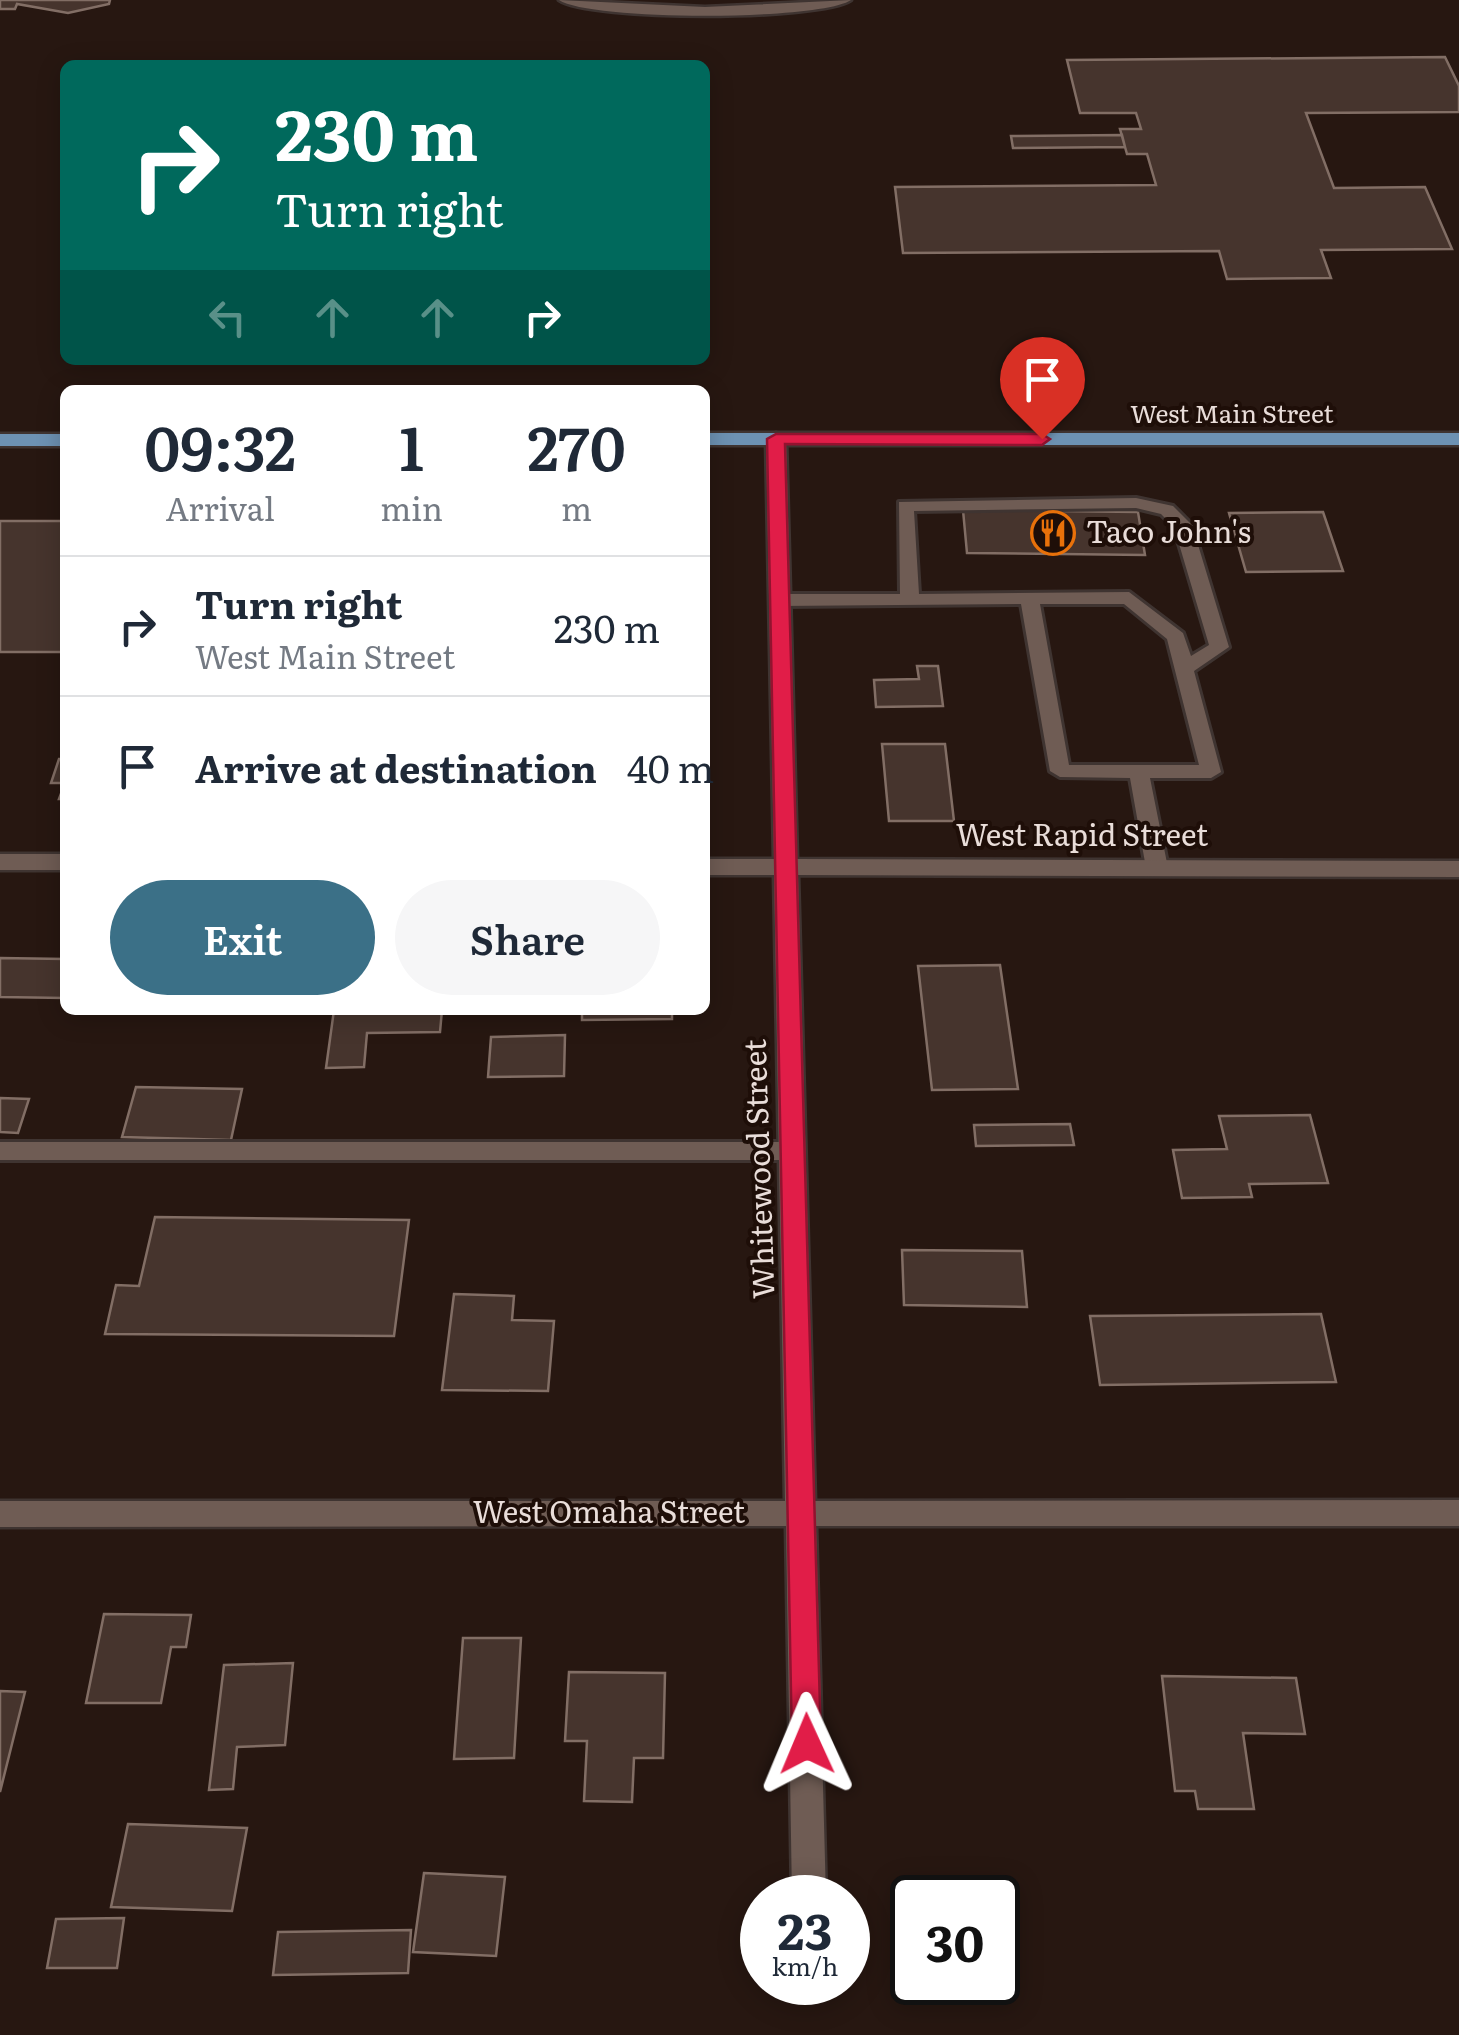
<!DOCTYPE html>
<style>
:root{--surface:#fff;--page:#f6f6f7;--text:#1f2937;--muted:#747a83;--line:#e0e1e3;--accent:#3b7087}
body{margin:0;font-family:Literata,serif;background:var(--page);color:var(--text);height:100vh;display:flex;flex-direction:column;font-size:38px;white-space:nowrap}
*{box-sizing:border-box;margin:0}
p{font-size:32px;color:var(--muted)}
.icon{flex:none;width:55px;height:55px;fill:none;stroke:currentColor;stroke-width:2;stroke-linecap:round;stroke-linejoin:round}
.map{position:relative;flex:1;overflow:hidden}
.side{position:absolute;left:60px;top:385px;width:650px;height:630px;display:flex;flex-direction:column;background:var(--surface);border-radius:15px;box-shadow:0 5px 25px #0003}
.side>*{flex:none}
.top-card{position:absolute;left:60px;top:60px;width:650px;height:305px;border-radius:15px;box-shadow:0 5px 25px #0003;background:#00695c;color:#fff;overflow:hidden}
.speed{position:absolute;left:740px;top:1875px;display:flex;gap:20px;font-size:50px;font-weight:700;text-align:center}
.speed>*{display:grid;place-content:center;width:130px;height:130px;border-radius:50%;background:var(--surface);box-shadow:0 5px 25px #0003;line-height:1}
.speed small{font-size:25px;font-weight:400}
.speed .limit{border:5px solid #111;border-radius:15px;background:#fff;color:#111}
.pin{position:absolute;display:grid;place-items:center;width:85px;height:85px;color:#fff;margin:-102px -42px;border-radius:50% 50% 50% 0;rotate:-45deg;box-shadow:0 0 10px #0007}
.pin .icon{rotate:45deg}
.me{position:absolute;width:110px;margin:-55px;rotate:359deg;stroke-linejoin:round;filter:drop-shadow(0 0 8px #0008)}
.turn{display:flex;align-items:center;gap:35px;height:210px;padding:0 50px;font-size:45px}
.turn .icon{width:130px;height:130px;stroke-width:2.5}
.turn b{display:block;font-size:70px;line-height:85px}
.lanes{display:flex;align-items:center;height:95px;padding:0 50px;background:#0003;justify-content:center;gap:50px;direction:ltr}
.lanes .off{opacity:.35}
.eta{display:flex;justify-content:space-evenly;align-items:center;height:170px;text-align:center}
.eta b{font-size:60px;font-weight:600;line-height:70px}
.primary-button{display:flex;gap:20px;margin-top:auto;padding:20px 50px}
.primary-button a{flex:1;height:115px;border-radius:60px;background:var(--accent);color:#fff;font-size:40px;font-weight:600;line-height:115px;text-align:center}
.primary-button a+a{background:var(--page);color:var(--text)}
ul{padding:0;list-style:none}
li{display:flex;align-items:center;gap:30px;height:140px;padding:0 50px;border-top:2px solid var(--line)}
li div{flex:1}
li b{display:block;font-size:38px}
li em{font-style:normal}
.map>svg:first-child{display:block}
.building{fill:#46342d;stroke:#826e65;stroke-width:2.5}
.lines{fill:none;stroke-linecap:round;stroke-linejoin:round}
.lane-casing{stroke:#3f3431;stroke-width:6}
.street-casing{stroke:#3f3431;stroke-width:5}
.primary-casing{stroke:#3f3431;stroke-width:5}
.lane{fill:#6f5c54;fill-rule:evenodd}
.street{fill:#6f5c54;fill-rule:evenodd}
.primary{fill:#6d92b3;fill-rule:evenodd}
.route{fill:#e11d48;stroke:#92132f;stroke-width:2.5}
.labels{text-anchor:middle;stroke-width:8;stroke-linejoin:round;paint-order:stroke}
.far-street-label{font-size:25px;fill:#e9ddd9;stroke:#1e0e08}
.poi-label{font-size:30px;fill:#e9ddd9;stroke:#1e0e08;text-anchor:start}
.street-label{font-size:30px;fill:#e9ddd9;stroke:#1e0e08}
</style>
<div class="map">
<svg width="1459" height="2035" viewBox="0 0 1459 2035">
<rect width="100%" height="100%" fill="#271711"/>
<path class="building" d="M0 0H110L109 4 68 13 17 4 15 9H0Z
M1445 57 1459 86V112L1306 113 1334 188 1425 187 1452 249 1321 250 1331 278 1227 279 1219 251 903 253 895 187 1156 185 1147 154H1127L1125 147 1120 129H1141L1136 113H1080L1067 60Z
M1122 135 1125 147 1013 148 1011 136Z
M963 510 1138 512 1145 555 967 553Z
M1323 512 1343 571 1246 572 1229 513Z
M0 521H65V652H0Z
M917 666H938L943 706 876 707 874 680 919 679Z
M882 744H945L954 821H889Z
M59 759H65V799H59L65 783H51Z
M0 958 65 959V998L0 997Z
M1000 965 1018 1089 932 1090 918 966Z
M334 1010H442L440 1032 367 1033 364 1067 326 1068Z
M582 1010H672V1019L582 1020Z
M565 1035 564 1076 488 1077 491 1037Z
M136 1087 242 1089 231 1140 122 1137Z
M0 1098 29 1099 18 1133 0 1132Z
M1310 1115 1328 1183 1249 1184 1252 1197 1182 1198 1173 1150 1227 1149 1219 1116Z
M1070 1124 1074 1145 976 1146 974 1125Z
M155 1217 409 1220 394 1336 105 1334 116 1285 139 1286Z
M902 1250 1022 1251 1027 1307 904 1305Z
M454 1294 514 1296 512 1320 554 1321 548 1391 442 1390Z
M1321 1314 1336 1382 1100 1385 1090 1316Z
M104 1614 191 1615 186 1647H171L161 1703H86Z
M463 1638H521L514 1758 454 1759Z
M293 1663 285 1745 237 1747 233 1789 209 1790 224 1665Z
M569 1672 665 1673 663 1758H634L632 1802 584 1801 587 1741H565Z
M1162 1676 1296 1678 1305 1734 1243 1733 1254 1809H1198L1195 1791H1175Z
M0 1691 25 1692 0 1792Z
M128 1824 247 1828 232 1911 111 1907Z
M424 1873 505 1877 496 1956 413 1952Z
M124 1918 117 1968H47L56 1919Z
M411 1930 408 1973 273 1975 278 1932Z"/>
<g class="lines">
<g class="lane-casing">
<path id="lane" d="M1136 498 1173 506 1192 525 1229 647 1194 671 1221 772 1211 778H1150L1168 868 1164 873 1157 875 1146 868 1130 778 1060 777 1050 771 1021 604 779 606 770 600 779 594H900L899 502ZM1136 508 1161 514 1174 527 1209 645 1191 656 1183 633 1129 592 919 594 914 511ZM1040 604H1124L1167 639 1199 765H1069Z
M0 1142H792L800 1145 804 1151 800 1157 792 1160H0Z"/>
</g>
<g class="street-casing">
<path id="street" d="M559 0 705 7 851 0C820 21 590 21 559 0Z
M776 433 786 439 797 859 1459 861V877L798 875 815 1501 1459 1500V1526H816L826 1898H792L786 1526 0 1527V1501H785L774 875H705V859H774L766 439Z
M0 854H65V870H0Z"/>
</g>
<g class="primary-casing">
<path id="primary" d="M705 433H1459V445H705Z
M0 434H65V446H0Z"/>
</g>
<use href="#lane" class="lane"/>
<use href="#street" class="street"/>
<use href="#primary" class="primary"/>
</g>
<path class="route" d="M776 434H1042L1050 439 1042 445 785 444 821 1744 817 1753 807 1757 796 1753 792 1744 767 439Z"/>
<defs>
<g id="restaurant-ring" transform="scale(2.25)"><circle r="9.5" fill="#1e0e08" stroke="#e8710a" stroke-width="1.5"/><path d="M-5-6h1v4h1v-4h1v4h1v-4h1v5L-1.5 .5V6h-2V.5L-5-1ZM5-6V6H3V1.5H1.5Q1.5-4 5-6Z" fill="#e8710a"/></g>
</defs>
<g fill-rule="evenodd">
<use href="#restaurant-ring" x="1053" y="533"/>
</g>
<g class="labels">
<g class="far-street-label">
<text x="1232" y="423">West Main Street</text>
</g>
<g class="poi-label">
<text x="1086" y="543">Taco John's</text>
</g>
<g class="street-label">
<text x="1082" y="846">West Rapid Street</text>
<text transform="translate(760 1169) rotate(-92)" y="10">Whitewood Street</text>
<text x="609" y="1523">West Omaha Street</text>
</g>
</g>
</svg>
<div class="speed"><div>23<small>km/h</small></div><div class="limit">30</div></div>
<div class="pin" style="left:1042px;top:439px;background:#d93025"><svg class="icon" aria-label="arrive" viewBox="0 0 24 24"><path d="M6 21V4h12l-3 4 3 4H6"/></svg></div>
<svg class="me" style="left:807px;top:1744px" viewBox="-20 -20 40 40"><path d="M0-17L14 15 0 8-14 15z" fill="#e11d48" stroke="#fff" stroke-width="4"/></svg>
<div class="top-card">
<div class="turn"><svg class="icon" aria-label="right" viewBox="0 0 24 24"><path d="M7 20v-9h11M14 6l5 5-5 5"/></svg><div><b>230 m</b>Turn right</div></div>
<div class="lanes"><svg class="icon off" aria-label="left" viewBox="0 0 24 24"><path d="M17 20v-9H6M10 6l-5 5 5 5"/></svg><svg class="icon off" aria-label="ahead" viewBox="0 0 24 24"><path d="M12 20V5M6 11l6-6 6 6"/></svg><svg class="icon off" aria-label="ahead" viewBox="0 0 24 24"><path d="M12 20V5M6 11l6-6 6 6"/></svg><svg class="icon" aria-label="right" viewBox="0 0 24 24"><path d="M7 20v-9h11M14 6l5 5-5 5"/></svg></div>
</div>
<section class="side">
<div class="eta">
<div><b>09:32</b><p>Arrival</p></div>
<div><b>1</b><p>min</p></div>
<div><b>270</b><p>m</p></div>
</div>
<ul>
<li><svg class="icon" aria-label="right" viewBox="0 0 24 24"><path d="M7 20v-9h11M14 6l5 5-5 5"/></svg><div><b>Turn right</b><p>West Main Street</p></div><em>230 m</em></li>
<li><svg class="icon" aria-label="arrive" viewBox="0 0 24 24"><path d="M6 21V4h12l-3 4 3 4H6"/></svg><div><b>Arrive at destination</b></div><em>40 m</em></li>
</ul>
<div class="primary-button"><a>Exit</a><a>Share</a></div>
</section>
</div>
